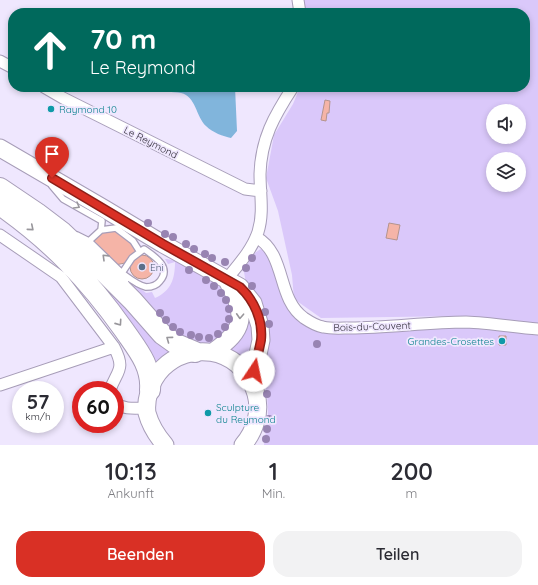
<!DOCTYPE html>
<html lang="de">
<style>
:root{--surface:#fff;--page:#f2f2f3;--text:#2b2b33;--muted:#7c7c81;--accent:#d93025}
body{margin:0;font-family:Quicksand,sans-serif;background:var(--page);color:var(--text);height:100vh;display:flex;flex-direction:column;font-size:15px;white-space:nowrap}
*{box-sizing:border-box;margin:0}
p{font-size:13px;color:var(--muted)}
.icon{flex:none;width:22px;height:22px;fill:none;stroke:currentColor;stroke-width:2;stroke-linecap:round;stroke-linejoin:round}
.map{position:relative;height:445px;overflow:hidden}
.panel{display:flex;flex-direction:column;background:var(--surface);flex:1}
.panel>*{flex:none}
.top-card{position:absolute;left:8px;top:8px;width:522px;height:84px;border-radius:16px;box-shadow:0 2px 6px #0003;background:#00695c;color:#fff;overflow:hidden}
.controls{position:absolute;left:486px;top:104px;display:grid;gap:8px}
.controls a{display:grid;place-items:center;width:40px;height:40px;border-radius:50%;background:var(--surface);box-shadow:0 2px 6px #0003;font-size:20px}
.speed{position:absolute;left:12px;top:381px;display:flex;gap:8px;font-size:20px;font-weight:700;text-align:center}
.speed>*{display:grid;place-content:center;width:52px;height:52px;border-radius:50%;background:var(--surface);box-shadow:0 2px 6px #0003;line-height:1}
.speed small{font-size:10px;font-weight:400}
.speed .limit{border:6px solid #d22;background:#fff;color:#111}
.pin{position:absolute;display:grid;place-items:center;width:34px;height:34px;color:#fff;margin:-41px -17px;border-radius:50% 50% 50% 0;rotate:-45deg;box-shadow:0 0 4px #0007}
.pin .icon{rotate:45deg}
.me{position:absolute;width:44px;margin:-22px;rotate:11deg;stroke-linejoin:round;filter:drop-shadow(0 0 3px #0008)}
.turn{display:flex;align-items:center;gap:14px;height:84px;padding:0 16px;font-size:18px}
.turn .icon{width:52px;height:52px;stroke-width:2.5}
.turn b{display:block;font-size:28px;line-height:34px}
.eta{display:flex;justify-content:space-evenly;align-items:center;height:68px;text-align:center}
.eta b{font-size:24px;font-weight:600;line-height:28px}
.cta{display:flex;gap:8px;margin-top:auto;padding:8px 16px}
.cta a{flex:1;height:46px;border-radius:16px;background:var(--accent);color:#fff;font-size:16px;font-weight:600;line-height:46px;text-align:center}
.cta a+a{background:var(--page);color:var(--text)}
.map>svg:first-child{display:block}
.green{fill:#dac8fa;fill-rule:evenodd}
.water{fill:#81b5dc}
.building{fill:#f5b4a7;stroke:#b4948d}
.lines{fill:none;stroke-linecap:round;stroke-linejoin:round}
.lane-casing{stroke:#a79db8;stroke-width:8}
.street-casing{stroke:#a79db8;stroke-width:13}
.primary-casing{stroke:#a79db8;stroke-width:19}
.highway-casing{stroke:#a79db8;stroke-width:22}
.lane{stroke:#fff;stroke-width:5.5}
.street{stroke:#fff;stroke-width:11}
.primary{stroke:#fff;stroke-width:17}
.highway{stroke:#fff;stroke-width:20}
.tree{fill:#9884b2}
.oneway{stroke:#98969b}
.route-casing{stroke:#8d1f18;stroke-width:10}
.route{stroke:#d93025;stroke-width:7}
.culture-dot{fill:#0f9aa8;stroke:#efe7fe;stroke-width:1.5}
.service-dot{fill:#5c6f8a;stroke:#efe7fe;stroke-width:1.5}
.labels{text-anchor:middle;stroke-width:3.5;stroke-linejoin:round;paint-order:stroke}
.culture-label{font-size:10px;fill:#0d838f;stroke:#efe7fe;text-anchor:start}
.street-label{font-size:10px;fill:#302c37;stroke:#efe7fe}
.service-label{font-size:10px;fill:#4e5e75;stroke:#efe7fe;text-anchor:start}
</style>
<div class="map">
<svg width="538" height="445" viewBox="0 0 538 445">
<rect width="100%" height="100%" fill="#efe7fe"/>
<path class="green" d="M303 0H538V329L464 316 321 318 294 299 292 275 278 211 266 178 274 135 293 104 300 87H525V13H305ZM493 111H519V137H493ZM493 159H519V185H493Z
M32 218 176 353 157 369Z
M261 249 269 253 291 313 313 330 399 328H468L538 333V445H264L268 415 267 394 262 378 244 272C248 263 252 253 261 249Z
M165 259H167L176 261 192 266 225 288 237 319 213 344H194L175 336 133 286 136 285 146 293 152 292 155 298C171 291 175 279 175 262L168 264Z
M245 307 255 318 249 368 225 350Z"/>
<path class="water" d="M163 87H235L237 131 231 138C223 136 213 133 206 126 196 117 196 96 181 93 177 92 172 92 168 92Z"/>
<path class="building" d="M325 100 330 101 329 113H327L326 121 321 120Z
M389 223 400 225 397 240 386 238Z
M117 230 138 251 125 263 115 265 91 242 100 233Z
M130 267a12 12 0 1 1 24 0a12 12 0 1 1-24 0Z
M499 336H506V345H499Z"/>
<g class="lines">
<g class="lane-casing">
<path id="lane" d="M52 186 63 199 102 221 101 230
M77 235 89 241 122 273 126 284
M89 241 101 230 116 228 133 241 140 252
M144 249C154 256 172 267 160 281 157 285 152 287 146 287 137 285 129 278 122 273L132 258Z"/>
</g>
<g class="street-casing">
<path id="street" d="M298 0 300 13
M0 61 13 68
M44 87 63 98 245 189 261 191
M0 235 61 277 114 347C126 370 117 370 110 390
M256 237C287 254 276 298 304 318 310 322 316 326 323 327 332 329 342 328 350 328 389 328 427 322 466 322 490 323 514 327 538 329
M226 280C238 265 252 250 258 232 264 213 260 194 260 174 261 139 274 116 293 87
M0 385 114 347
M115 403C124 410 136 408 146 408"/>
</g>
<g class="primary-casing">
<path id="primary" d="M0 148 103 208 163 244 240 287 253 303 260 326 261 340 252 383
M213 352C245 330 247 316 228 282
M165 445C158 437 150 424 147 413 146 406 147 399 149 392 159 354 206 339 237 364 246 372 253 382 256 394 261 412 255 431 243 445"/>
</g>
<g class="highway-casing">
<path id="highway" d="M0 188 37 213 62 232 99 267 133 301 162 334 176 344 195 352
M0 205C51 241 88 279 124 330 137 349 152 366 150 390"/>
</g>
<use href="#lane" class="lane"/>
<use href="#street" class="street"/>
<use href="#primary" class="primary"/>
<use href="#highway" class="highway"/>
</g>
<g class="tree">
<circle cx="148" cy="223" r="4"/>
<circle cx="165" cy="234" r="4"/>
<circle cx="173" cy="237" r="4"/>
<circle cx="186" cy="244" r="4"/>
<circle cx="194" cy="249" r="4"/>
<circle cx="205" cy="254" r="4"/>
<circle cx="212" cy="258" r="4"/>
<circle cx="252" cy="258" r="4"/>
<circle cx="225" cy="262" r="4"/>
<circle cx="246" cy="268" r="4"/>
<circle cx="189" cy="270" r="4"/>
<circle cx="206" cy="280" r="4"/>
<circle cx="214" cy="286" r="4"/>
<circle cx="252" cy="286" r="4"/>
<circle cx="221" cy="293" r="4"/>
<circle cx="226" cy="300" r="4"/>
<circle cx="229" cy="309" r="4"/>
<circle cx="265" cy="312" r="4"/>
<circle cx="160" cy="313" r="4"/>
<circle cx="229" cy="319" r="4"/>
<circle cx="166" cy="320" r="4"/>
<circle cx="269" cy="324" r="4"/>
<circle cx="173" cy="327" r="4"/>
<circle cx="225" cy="327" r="4"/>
<circle cx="180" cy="332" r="4"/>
<circle cx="218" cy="334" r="4"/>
<circle cx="191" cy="335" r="4"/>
<circle cx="199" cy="337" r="4"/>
<circle cx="209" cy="338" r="4"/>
<circle cx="317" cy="344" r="4"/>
<circle cx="263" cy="380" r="4"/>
<circle cx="267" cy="394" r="4"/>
<circle cx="269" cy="419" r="4"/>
<circle cx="267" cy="429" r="4"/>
<circle cx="266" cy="439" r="4"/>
</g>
<defs><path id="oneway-chevron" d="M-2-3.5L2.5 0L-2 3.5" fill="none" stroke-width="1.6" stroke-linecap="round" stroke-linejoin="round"/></defs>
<g class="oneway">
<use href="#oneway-chevron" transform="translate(77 206) rotate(30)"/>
<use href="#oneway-chevron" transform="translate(31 228) rotate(40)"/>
<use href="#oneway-chevron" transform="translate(105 257) rotate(-136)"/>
<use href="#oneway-chevron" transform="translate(240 316) rotate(93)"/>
<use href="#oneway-chevron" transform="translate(119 323) rotate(55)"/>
<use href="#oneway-chevron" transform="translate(169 339) rotate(-144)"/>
</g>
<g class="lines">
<g class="route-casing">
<path id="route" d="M52 178 163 244 240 287C254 300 263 320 261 340 259 351 256 361 254 371"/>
</g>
<use href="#route" class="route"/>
</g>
<g class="culture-dot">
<circle cx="51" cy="109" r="4"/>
<circle cx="502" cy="341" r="4"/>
<circle cx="208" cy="413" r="4"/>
</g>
<circle class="service-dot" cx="142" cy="267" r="4"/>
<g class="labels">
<g class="culture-label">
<text x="59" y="113">Raymond 10</text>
<text x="494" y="345" text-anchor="end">Grandes-Crosettes</text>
<text x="216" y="411">Sculpture<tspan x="216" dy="12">du Reymond</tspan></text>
</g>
<g class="street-label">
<text transform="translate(151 142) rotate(27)" y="4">Le Reymond</text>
<text transform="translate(372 326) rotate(-2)" y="4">Bois-du-Couvent</text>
</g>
<g class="service-label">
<text x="150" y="271">Eni</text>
</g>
</g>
</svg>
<div class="controls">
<a><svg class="icon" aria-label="sound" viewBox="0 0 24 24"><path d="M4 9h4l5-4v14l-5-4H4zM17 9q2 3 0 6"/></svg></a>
<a><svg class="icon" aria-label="layers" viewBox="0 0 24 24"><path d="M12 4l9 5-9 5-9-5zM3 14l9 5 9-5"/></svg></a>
</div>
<div class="speed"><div>57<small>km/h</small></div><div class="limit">60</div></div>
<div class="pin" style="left:52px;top:178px;background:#d93025"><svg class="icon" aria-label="arrive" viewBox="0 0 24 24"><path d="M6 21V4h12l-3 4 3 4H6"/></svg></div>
<svg class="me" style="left:254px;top:371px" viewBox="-20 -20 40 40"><circle r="19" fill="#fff"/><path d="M0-13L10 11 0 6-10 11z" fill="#d93025"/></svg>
<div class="top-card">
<div class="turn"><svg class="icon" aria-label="ahead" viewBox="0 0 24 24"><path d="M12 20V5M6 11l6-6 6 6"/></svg><div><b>70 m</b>Le Reymond</div></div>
</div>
</div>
<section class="panel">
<div class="eta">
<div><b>10:13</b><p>Ankunft</p></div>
<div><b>1</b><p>Min.</p></div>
<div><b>200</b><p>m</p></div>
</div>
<div class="cta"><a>Beenden</a><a>Teilen</a></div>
</section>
